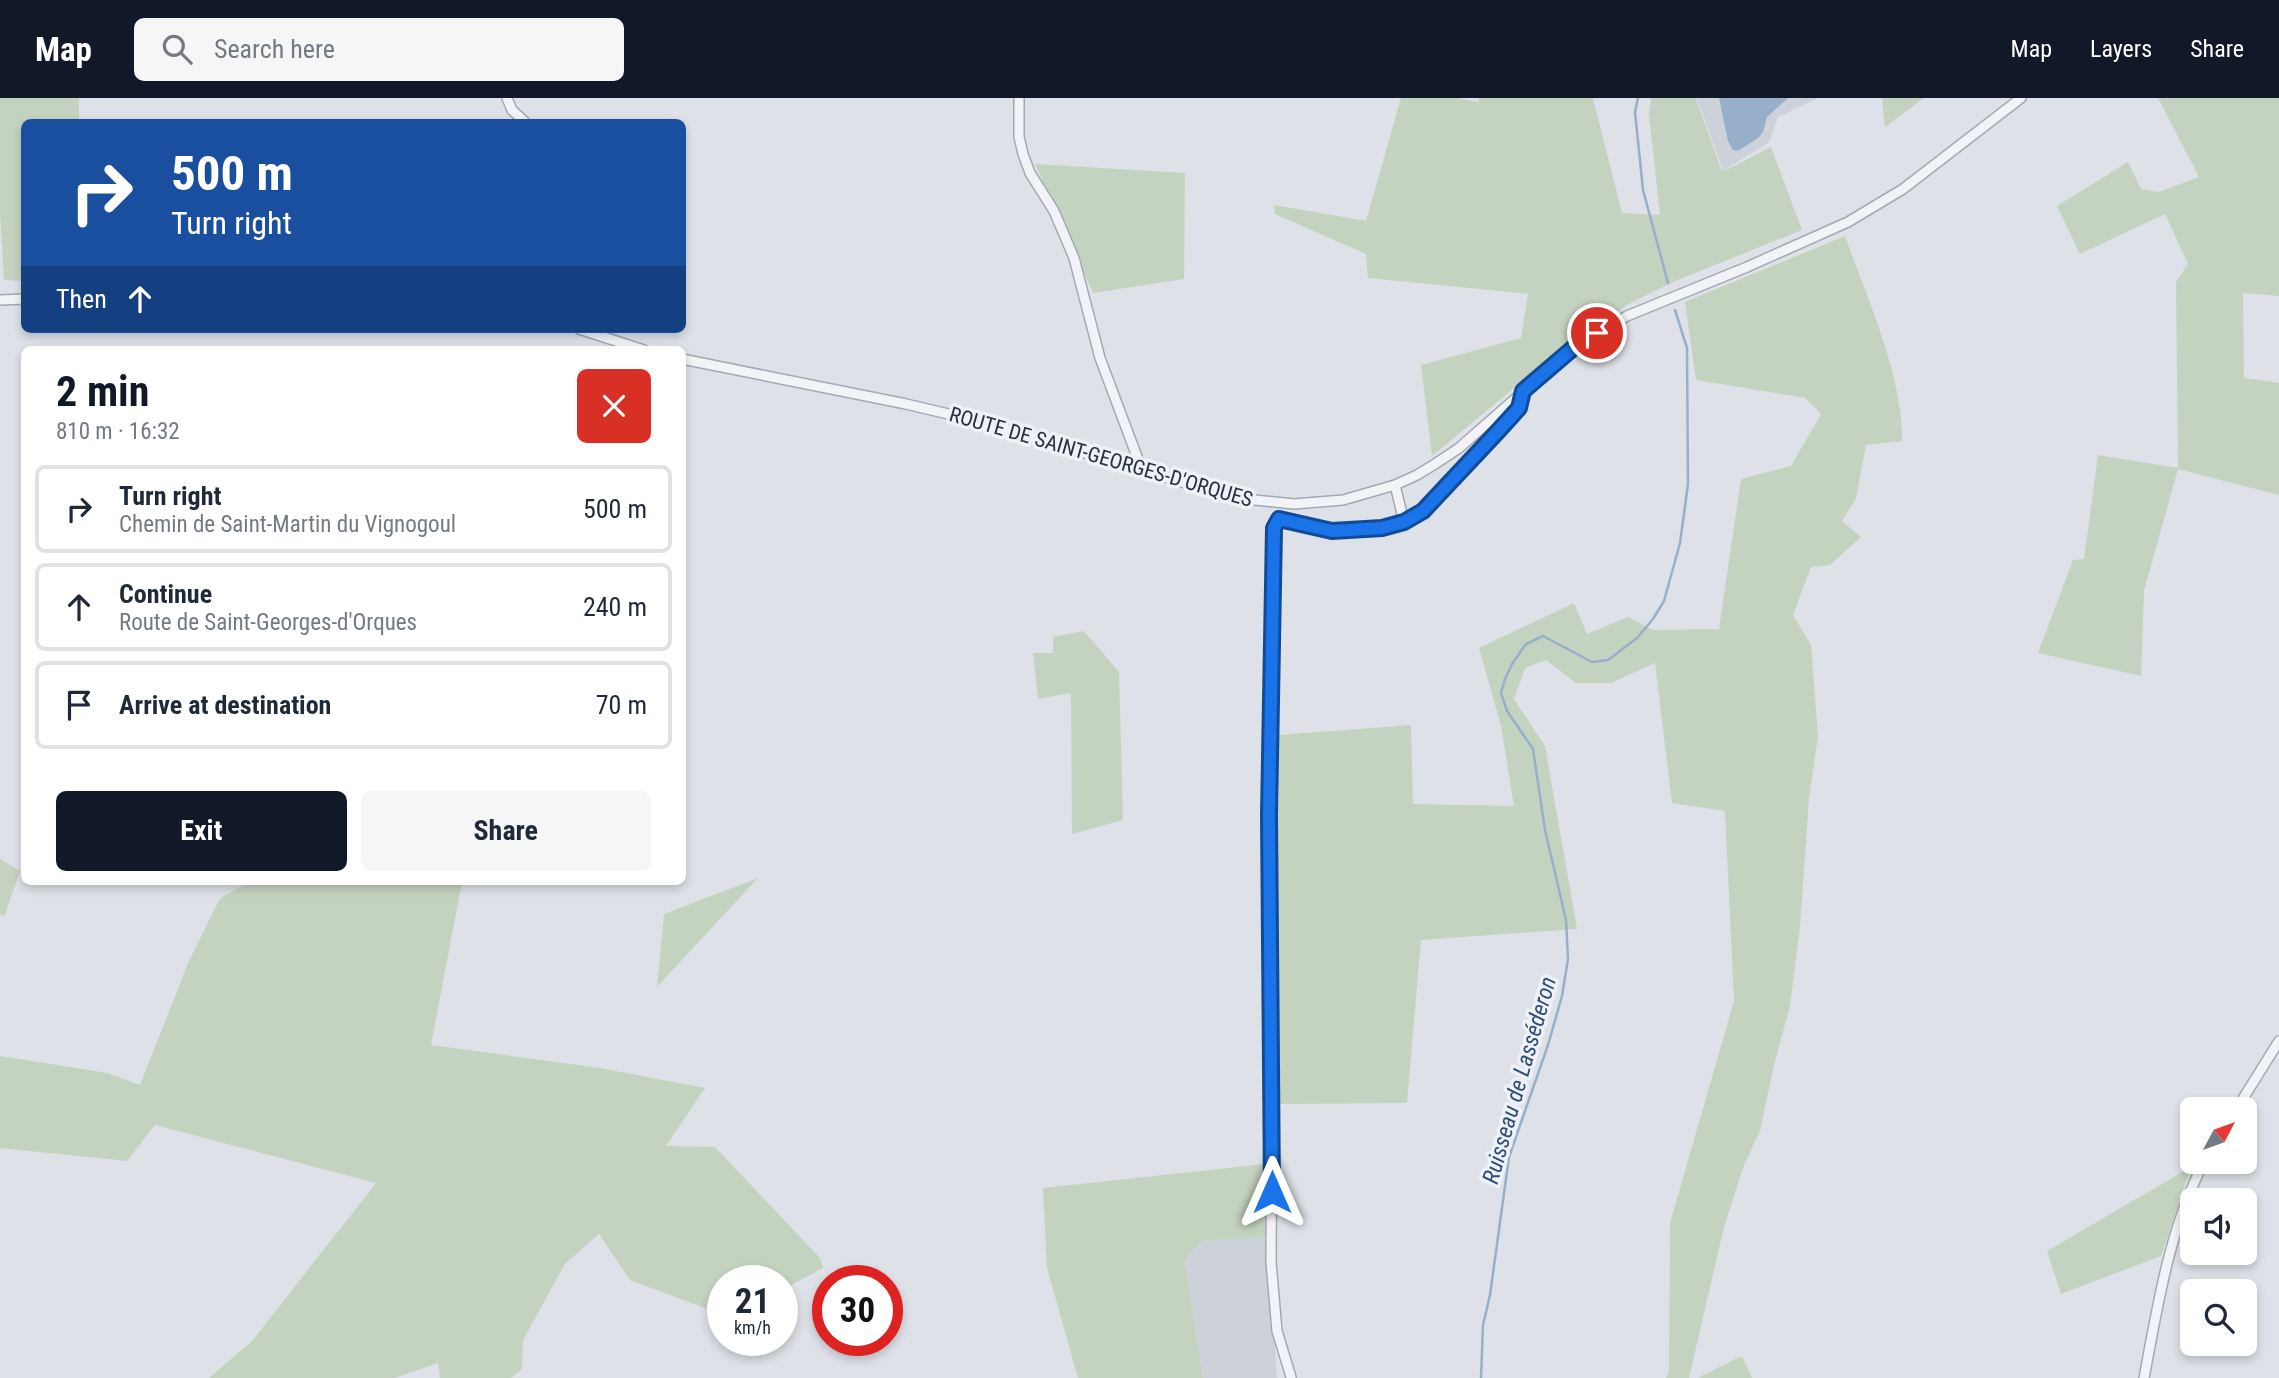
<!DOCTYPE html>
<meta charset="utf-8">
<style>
:root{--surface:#fff;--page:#f6f6f7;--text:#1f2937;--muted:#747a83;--line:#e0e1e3;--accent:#111827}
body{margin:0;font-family:"Roboto Condensed",sans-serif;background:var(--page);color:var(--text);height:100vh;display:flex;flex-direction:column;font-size:26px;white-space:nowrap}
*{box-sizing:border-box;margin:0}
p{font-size:23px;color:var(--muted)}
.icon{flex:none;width:38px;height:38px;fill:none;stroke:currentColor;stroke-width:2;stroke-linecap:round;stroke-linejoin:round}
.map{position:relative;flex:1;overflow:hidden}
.sheet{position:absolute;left:21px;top:248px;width:665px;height:539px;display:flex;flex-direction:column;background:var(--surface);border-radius:10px;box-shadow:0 4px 10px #0003}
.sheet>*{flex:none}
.guide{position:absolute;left:21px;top:21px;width:665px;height:214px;border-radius:10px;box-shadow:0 4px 10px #0003;background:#1a4fa0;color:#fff;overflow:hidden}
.needle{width:46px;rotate:49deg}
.tools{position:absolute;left:2180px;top:999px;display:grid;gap:14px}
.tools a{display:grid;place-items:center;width:77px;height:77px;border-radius:10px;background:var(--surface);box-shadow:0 4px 10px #0003;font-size:35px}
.speed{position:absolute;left:707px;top:1167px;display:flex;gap:14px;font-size:35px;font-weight:700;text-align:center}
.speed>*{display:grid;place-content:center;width:91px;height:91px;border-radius:50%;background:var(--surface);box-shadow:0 4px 10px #0003;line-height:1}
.speed small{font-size:18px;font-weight:400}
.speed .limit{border:10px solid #d22;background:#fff;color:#111}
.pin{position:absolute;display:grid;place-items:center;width:60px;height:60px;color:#fff;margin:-30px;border:4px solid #fff;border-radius:50%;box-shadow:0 2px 7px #0007}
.me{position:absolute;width:77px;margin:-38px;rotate:0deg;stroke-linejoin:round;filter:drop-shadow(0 0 5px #0008)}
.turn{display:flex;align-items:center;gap:24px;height:147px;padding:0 35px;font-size:32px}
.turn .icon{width:91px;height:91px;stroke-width:2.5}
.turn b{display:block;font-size:49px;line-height:60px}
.then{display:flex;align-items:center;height:66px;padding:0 35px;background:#0003;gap:14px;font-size:26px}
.round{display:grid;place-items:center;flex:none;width:74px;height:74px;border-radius:10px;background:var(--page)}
.head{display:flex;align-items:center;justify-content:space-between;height:119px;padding:0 35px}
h1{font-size:42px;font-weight:700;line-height:52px;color:var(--accent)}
.cta{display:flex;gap:14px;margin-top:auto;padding:14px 35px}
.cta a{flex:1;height:80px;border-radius:10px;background:var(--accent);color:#fff;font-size:28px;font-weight:700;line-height:80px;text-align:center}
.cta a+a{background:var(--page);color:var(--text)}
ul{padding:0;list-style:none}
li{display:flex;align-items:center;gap:21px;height:88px;margin:0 14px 10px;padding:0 21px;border:4px solid var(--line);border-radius:10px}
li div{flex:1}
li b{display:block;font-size:26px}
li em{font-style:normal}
header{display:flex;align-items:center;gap:42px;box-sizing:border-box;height:98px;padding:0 35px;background:var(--accent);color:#fff}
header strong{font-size:33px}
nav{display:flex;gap:38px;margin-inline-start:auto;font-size:24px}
.search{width:490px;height:63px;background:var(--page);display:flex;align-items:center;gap:18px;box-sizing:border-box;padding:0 24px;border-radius:10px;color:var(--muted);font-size:26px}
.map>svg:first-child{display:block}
.built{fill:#ccd1da}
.green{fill:#c4d3bf}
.water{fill:#98afca}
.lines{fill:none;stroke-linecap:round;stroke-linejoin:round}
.stream{stroke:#98afca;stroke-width:2.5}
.minor-casing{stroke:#a3a9b2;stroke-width:12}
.minor{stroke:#f1f3f6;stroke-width:9}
.route-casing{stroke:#114b97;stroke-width:18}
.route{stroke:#1a73e8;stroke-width:12}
.labels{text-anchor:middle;stroke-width:7;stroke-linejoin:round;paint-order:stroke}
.street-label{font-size:21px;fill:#272f40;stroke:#eef1f6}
.water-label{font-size:23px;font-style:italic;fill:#304d75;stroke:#eef1f6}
</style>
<header>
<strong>Map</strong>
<div class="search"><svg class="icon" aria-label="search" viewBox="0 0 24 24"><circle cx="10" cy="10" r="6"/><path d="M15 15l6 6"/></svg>Search here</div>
<nav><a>Map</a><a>Layers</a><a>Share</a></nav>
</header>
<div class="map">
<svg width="2279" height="1280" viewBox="0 0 2279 1280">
<rect width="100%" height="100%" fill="#dee2e8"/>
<path class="built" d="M1697 0H1818L1778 19 1769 44 1723 73Z
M1266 1139 1269 1154 1277 1280H1203L1185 1164 1187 1158 1203 1143Z"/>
<path class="green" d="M0 0H79V24H24V183L4 182 0 114Z
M1401 0H1457L1478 4 1479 0H1593L1622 115 1660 117 1649 16 1651 0H1696L1722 74 1771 49 1802 132 1675 183 1627 207 1550 260 1432 358 1421 267 1521 240 1528 196 1368 180 1366 156 1275 116 1274 107 1366 123Z
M1882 0H1924L1885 29Z
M2158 0H2279V198L2243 195 2244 280 2279 285V397L2178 371 2144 493 2141 578 2038 555 2073 462 2084 461 2098 357 2178 370 2176 184 2188 166 2165 116 2080 156 2057 108 2128 64 2141 91 2159 94 2199 79Z
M1035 66 1185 75 1184 181 1093 195Z
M1845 138C1866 197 1904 281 1902 343L1866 347 1856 400 1842 423 1861 439 1830 467 1811 469 1793 517 1811 547 1818 638 1809 700 1800 829 1790 908 1774 967 1760 1033 1744 1067 1724 1129 1689 1280H1666L1669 1273 1670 1125 1734 903 1725 713 1672 705 1655 565 1611 585H1576L1546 562 1525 570 1514 601 1545 648 1577 831 1421 842 1407 1005 1276 1006 1279 637 1411 627 1413 706 1514 708 1501 628 1479 550 1574 505 1587 536 1628 519 1653 532 1719 531 1741 381 1791 368 1821 316 1805 300 1696 282 1685 204Z
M1084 533 1119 574 1123 722 1072 736 1071 595 1038 601 1033 555H1053V539Z
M0 761 20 773 4 819 0 816Z
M758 780 657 889 664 816Z
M250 784H462L431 947 600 970 705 990 666 1048 715 1049 821 1161 823 1170 782 1192V1183H723V1217L630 1182 599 1136 565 1166 523 1242 522 1271 511 1280H440L438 1265 395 1280H209L252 1243 376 1085 155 1027 127 1063 0 1050V958L107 975 140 987 189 863 220 800Z
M1265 1066 1266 1139 1203 1143 1187 1158 1185 1164 1203 1280H1078L1047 1170 1043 1090Z
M2191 1069 2161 1158 2061 1196 2047 1153Z
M1742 1258 1752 1280H1698Z"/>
<path class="water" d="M1719 0H1788L1767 19 1763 34 1758 40 1738 53 1733 52 1728 43Z"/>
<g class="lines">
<path class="stream" d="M1638 0 1635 14 1643 92 1668 185
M1481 1280 1483 1227 1490 1197 1509 1059 1548 947 1562 898 1568 861 1566 822 1545 732 1533 651 1507 613 1501 595 1505 581 1512 566 1526 546 1543 538 1592 564 1608 562 1637 540 1653 521 1664 503 1680 445 1688 386 1687 250 1675 212"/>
<g class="minor-casing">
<path id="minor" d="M507 0 512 12 525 24
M1019 0V39L1023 56 1030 75 1054 113 1074 160 1100 260 1142 372
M0 202 24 201
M579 231 644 252
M682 261 906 306 978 323 1235 400 1294 406 1343 402 1395 387 1417 377 1435 366 1459 350 1572 251 1627 218 1747 169 1848 124 1903 91 2021 0
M1404 424 1423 413 1501 331 1519 310 1523 293
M2236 1012 2279 943
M1291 1279 1277 1233 1271 1164 1272 995 1269 717 1274 431 1279 421 1332 433 1382 431 1404 424 1395 387
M2144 1280C2158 1206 2169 1132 2204 1064"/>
</g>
<use href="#minor" class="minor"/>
</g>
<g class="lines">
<g class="route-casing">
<path id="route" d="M1272 1094 1269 717 1274 430 1279 421 1332 433 1382 430 1404 424 1423 413 1500 331 1519 310 1523 293 1572 251 1597 235"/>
</g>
<use href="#route" class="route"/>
</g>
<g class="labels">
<g class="street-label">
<text transform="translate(1101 359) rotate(16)" y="7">ROUTE DE SAINT-GEORGES-D'ORQUES</text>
</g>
<g class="water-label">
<text transform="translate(1519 982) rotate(-74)" y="8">Ruisseau de Lasséderon</text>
</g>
</g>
</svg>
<div class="tools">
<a><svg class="needle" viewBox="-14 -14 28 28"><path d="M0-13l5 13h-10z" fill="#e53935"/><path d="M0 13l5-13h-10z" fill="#747a83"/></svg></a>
<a><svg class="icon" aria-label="sound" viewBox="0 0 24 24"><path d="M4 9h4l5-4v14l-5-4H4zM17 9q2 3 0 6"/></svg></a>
<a><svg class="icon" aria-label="search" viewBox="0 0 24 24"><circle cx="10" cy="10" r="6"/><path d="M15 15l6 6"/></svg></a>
</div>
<div class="speed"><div>21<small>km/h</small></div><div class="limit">30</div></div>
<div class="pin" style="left:1597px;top:235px;background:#d93025"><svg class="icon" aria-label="arrive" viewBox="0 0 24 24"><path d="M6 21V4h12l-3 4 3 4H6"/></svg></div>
<svg class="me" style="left:1272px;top:1094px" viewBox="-20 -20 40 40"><path d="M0-17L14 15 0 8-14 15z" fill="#1a73e8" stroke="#fff" stroke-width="4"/></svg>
<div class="guide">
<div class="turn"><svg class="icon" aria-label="right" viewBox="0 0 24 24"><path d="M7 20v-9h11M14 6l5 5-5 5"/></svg><div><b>500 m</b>Turn right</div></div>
<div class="then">Then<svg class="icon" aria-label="ahead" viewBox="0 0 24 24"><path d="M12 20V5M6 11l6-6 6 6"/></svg></div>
</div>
<section class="sheet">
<div class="head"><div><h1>2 min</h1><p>810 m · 16:32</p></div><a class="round" style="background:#d93025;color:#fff"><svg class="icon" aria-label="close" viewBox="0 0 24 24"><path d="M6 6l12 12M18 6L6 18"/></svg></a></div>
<ul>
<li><svg class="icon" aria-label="right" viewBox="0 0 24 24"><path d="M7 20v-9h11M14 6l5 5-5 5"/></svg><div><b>Turn right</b><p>Chemin de Saint-Martin du Vignogoul</p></div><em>500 m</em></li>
<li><svg class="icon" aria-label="ahead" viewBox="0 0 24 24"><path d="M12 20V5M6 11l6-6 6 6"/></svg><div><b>Continue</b><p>Route de Saint-Georges-d'Orques</p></div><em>240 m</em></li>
<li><svg class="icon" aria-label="arrive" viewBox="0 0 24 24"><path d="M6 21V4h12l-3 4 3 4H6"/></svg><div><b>Arrive at destination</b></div><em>70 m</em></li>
</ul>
<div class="cta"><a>Exit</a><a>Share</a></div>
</section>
</div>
